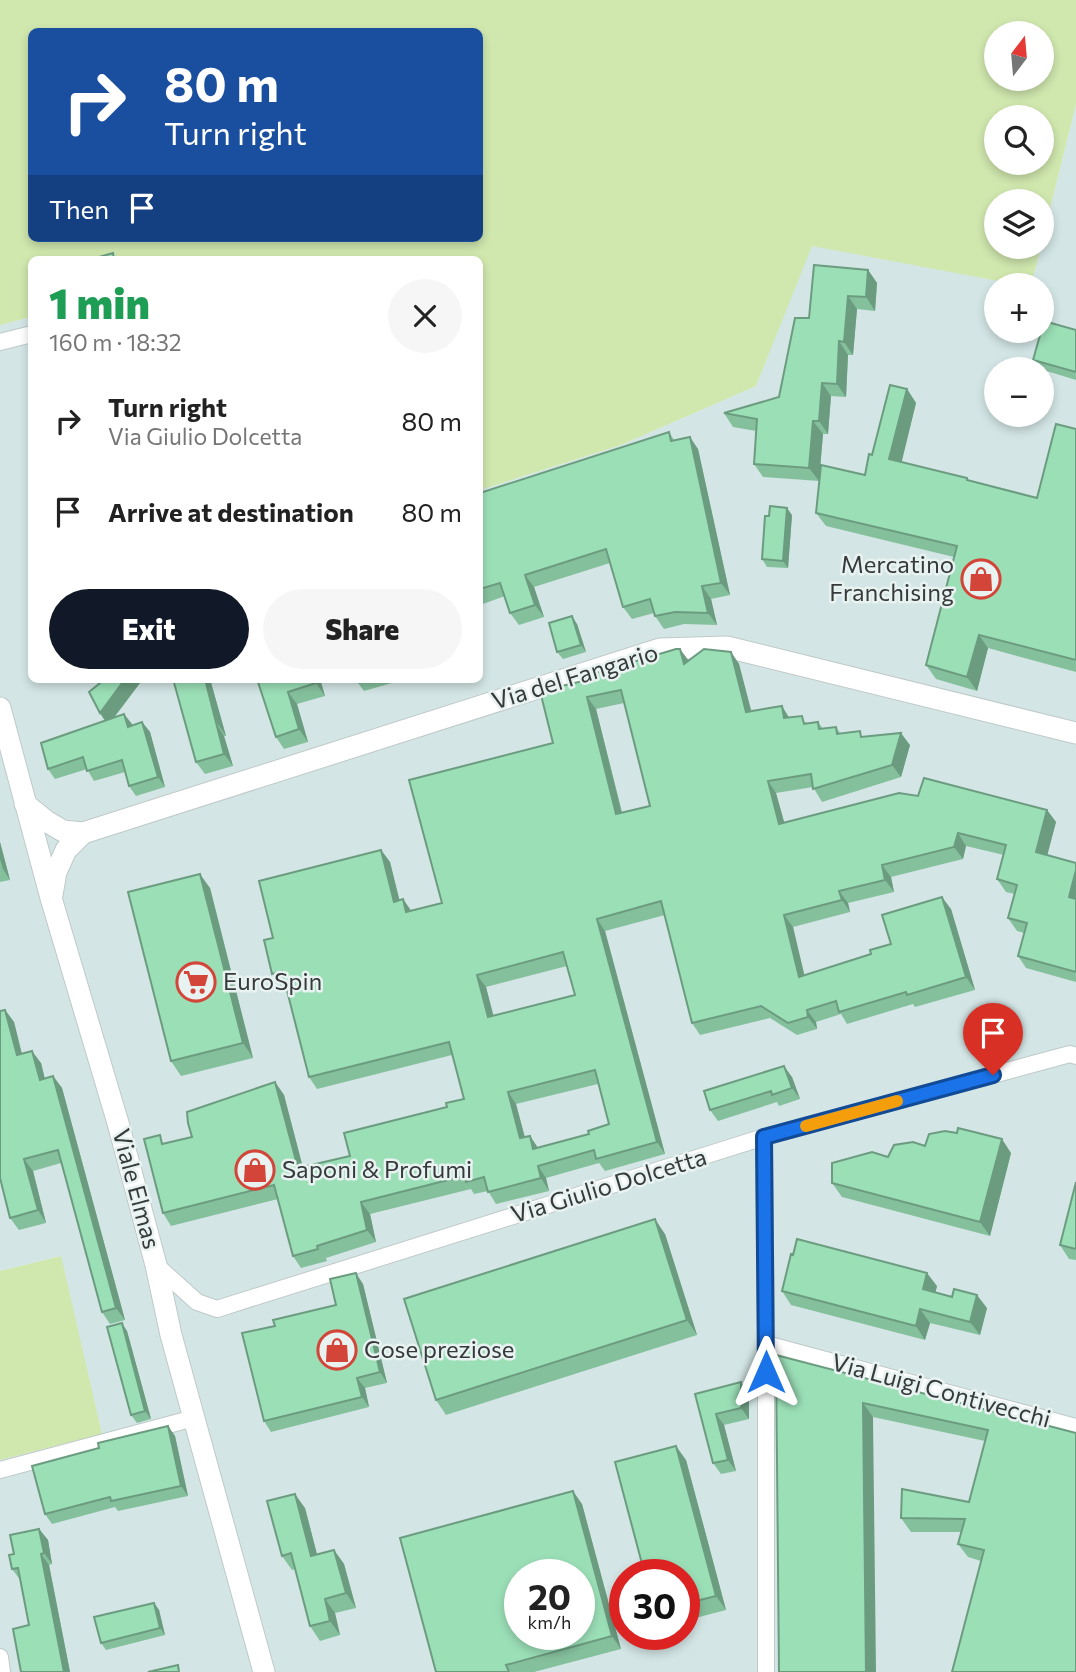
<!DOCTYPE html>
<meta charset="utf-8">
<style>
:root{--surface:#fff;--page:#f6f6f6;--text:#222;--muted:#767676;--accent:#111827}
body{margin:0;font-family:Commissioner,sans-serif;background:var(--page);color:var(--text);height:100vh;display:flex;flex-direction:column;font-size:26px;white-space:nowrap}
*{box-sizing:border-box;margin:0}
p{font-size:23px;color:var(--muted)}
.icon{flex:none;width:38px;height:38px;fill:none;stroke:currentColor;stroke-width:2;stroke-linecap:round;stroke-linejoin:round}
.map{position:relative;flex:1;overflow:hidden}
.sheet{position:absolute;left:28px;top:256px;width:455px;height:427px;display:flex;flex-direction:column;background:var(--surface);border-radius:10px;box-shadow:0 4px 10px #0003}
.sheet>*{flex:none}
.hud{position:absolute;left:28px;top:28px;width:455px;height:214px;border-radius:10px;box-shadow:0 4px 10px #0003;background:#1a4fa0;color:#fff;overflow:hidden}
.needle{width:46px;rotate:16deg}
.buttons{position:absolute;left:984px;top:21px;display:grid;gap:14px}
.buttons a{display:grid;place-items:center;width:70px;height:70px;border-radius:50%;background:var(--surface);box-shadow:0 4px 10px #0003;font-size:35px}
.speed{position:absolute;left:504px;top:1559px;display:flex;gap:14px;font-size:35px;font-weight:700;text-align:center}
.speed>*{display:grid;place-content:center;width:91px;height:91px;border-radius:50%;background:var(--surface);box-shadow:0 4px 10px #0003;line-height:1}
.speed small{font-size:18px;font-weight:400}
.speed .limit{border:10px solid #d22;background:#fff;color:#111}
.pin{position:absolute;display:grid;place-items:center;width:60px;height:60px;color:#fff;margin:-72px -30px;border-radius:50% 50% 50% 0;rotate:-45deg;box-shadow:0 0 7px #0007}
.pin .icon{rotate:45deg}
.me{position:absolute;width:77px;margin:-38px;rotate:0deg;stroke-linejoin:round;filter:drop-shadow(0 0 5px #0008)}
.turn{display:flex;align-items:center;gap:24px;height:147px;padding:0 21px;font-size:32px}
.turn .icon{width:91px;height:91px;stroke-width:2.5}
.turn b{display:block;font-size:49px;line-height:60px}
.then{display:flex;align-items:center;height:66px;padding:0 21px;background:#0003;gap:14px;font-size:26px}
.round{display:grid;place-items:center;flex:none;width:74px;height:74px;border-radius:37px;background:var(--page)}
.summary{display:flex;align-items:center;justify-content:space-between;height:119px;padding:0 21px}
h1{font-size:42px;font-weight:800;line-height:52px;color:#1e9e55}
.cta{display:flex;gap:14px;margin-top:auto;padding:14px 21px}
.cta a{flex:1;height:80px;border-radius:42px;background:var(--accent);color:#fff;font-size:28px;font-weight:800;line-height:80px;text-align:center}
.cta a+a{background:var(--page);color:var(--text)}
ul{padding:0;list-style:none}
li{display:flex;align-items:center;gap:21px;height:91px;padding:0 21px}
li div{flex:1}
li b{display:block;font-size:26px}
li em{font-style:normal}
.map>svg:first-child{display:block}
.built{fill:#d3e6e5;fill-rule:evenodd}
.green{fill:#d0e7ae;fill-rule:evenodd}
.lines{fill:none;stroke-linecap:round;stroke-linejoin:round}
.minor-casing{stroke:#bfc9c8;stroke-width:18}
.secondary-casing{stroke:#bfc9c8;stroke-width:23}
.minor{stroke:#fff;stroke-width:16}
.secondary{stroke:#fff;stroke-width:21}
.wall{fill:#85c09d;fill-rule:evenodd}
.shaded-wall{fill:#6c9c80}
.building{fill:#9bdfb7;stroke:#6c9c80;stroke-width:2;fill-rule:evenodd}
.route-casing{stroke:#114b97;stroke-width:18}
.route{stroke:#1a73e8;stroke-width:12}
.slow{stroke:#f59e0b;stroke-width:12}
.labels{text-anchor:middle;stroke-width:5;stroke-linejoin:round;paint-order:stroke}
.poi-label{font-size:24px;fill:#363a3a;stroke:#e8f2f1;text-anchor:start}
.street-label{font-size:24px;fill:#363a3a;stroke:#e8f2f1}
</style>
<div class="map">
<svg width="1076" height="1672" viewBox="0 0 1076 1672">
<rect width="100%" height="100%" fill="#e8f2f1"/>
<path class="built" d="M1076 104V1672H0V1460L102 1434 60 1256 0 1271V325L31 317 32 679H480V490L621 445 756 386 811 245 1020 285H996V331H1041V285H1031ZM996 369H1041V415H996ZM520 1575H579V1634H520ZM625 1575H684V1634H625Z"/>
<path class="green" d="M0 0H1076V104L1041 245V201H996V247H1041L1031 285H1020L812 246 756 386 621 445 480 490V259H32L31 317 0 325ZM32 32H480V238H32ZM996 33H1041V79H996ZM996 117H1041V163H996Z
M61 1256 102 1434 0 1460V1271Z"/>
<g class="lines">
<g class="minor-casing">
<path id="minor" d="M0 342 32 334
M764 1137 766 1344V1672
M156 1265 197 1302 217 1309 764 1137 1070 1054 1076 1056
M766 1344 1076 1427
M0 1470 194 1418
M0 1657 2 1672"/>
</g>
<g class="secondary-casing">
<path id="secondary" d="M0 708 51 898 118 1123 156 1265 171 1335 264 1672
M25 804 46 821 63 831 83 833 660 649 727 647 1076 733
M52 895 56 872 66 850 83 833"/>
</g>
<use href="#minor" class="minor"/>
<use href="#secondary" class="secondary"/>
</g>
<path class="wall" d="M868 270 877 283 875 311 857 309 853 355H848L846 397 831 396 828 434H823L819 481 763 477 754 464 756 431 733 427 724 413 779 397 809 318Z
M1076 330V380L1040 369 1033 360Z
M907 389 916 403 901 462 1037 498 1076 429V672L988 648 977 691 936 679 926 665 954 557 826 526 816 513 865 475 872 455Z
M669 432 674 440 698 449 730 595 711 599 717 625 684 624 664 629 655 616 654 613 632 619 623 607 610 563 534 587 544 617 519 625 510 613 505 596 480 605V493Z
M792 515 788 568 767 567 762 559Z
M577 624 586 652 563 659 557 652Z
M731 652 739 664 751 712 790 717 808 723 818 722 823 729 836 727 840 733 910 745 901 777 822 802 813 787 776 793 784 822 918 796 1047 810 1056 822 1047 855 1076 863V982L1026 968 1018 956 1024 933 1017 931 1008 918 1015 894 1006 892 997 879 1004 855 966 846 963 859 891 877 894 892 848 903 850 912 793 927 804 976 871 954 891 944 951 909 975 990 915 1007 913 1004 847 1024 841 1014 816 1022 817 1029 797 1035 770 1018 700 1035 692 1023 665 915 605 931 665 1154 605 1171 599 1163 546 1178 549 1191 496 1204 488 1191 474 1194 471 1189 370 1214 376 1242 326 1258 327 1261 301 1268 293 1256 278 1199 171 1226 163 1213 165 1143 192 1137 275 1082 284 1095 303 1167 350 1156 464 1099 452 1055 317 1089 309 1077 285 985 281 986 272 974 273 938 381 850 390 862 399 900 403 899 411 911 442 903 553 743 540 691ZM624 703 650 806 622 812 596 709ZM567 966 575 995 493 1016 486 987ZM598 1084 609 1124 589 1134 538 1148 530 1136 525 1137 516 1104Z
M143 679 114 718 132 725 142 722 150 732 165 787 136 796 129 786 125 772 94 781 87 769 55 779 48 769 105 721 100 713Z
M210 679 226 736H224L233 766 205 774 196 762Z
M257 679H320L325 696 297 704 308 742 284 749 276 737Z
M355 679H406L364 691Z
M0 842 10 880 0 882Z
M210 888 253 1058 181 1076 171 1061Z
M5 1010 14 1022 22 1054 41 1063 45 1079 53 1076 62 1088 125 1320 110 1324 102 1312 61 1163 33 1171 46 1223 19 1230 10 1218Z
M792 1077 800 1099 779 1106 777 1102 718 1121 710 1110Z
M925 1146 1011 1153 990 1236 842 1197 832 1183 888 1157Z
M1076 1182V1260L1069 1259 1060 1245Z
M665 1234 697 1335 446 1415 436 1400Z
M363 1284 387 1383 365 1388 369 1407 271 1432 264 1421 336 1305Z
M937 1286 935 1292 987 1308 980 1335 930 1323 925 1340 791 1305 782 1291Z
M127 1331 151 1419 137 1423 131 1415Z
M776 1355 1076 1433 981 1561 968 1557 958 1544 961 1532H911L901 1518 969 1502 985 1441 873 1417Z
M749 1393V1419L724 1425 736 1471 721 1474 713 1463 695 1394Z
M168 1426 175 1436 188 1496 118 1511 115 1507 52 1524 45 1514 99 1448Z
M686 1460 726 1610 684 1621V1575Z
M582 1504 621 1649 534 1672H436Z
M305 1508 317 1554 334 1550 344 1564 356 1608 335 1613 340 1635 320 1641 310 1626 295 1569 292 1570 282 1556Z
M39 1529 48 1540 52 1564 49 1565 70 1672H21L29 1625 21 1581 12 1569 14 1554Z
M154 1603 159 1610 165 1635 106 1650 101 1643Z"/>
<path class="shaded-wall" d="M868 270 877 283 875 311 866 297Z
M848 296 857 309 853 355 844 342Z
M839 341 848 355 846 397 837 384Z
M822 383 831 396 828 434 819 421Z
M907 389 916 403 899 473 889 459Z
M813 421 823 434 819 481 809 468Z
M690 437 698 449 730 595 721 583Z
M787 508 792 515 788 568 783 561Z
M525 575 534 587 544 617 535 605Z
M702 586 711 599 717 625 708 613Z
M572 616 577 624 586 652 581 645Z
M979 635 988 648 977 691 967 677Z
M680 649 689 661 684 664Z
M731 652 739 664 755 725 746 712Z
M125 679H143L108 725 100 713Z
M205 679H210L226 736 217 723Z
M315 679H320L325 696 316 683Z
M288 692 297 704 308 742 299 729Z
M587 697 596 709 625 826 616 814Z
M782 706 790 719 784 718Z
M124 714 132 724 135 737 128 727Z
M142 722 150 732 165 787 158 777Z
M216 723 224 736 233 766 224 754Z
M901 733 910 745 901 777 892 765Z
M768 781 776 793 788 836 779 824Z
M1047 810 1056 822 1045 864 1036 852Z
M958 833 966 846 963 859 954 847Z
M0 842 10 880 3 869 0 859Z
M381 850 390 862 403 914 394 902Z
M882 865 891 877 894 892 885 880Z
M1076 870V907L1069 897Z
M200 874 210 888 253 1058 243 1043Z
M839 891 848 903 850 912 842 900Z
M942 897 951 909 975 990 966 977Z
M403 899 412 912H406Z
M784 915 793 927 808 990 799 977Z
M597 919 605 931 665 1154 657 1142Z
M477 975 486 987 497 1029 488 1017Z
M5 1010 14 1022 25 1067 17 1055Z
M807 1010 816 1022 817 1029 808 1017Z
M32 1051 41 1063 48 1092 40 1080Z
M784 1066 792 1077 800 1099 792 1088Z
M53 1076 62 1088 125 1320 116 1308Z
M275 1082 284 1095 306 1180 298 1168Z
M508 1092 516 1104 528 1150 520 1138Z
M530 1136 538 1148 533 1149Z
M1002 1139 1011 1153 990 1236 980 1222Z
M24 1159 33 1171 46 1223 38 1210Z
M538 1166 546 1178 549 1191 541 1178Z
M361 1202 370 1214 376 1242 367 1230Z
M655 1219 665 1234 697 1335 687 1320Z
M356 1273 363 1284 387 1383 380 1372Z
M927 1273 937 1286 933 1303 923 1289Z
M977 1295 987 1308 980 1335 970 1322Z
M920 1309 930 1323 925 1340 916 1326Z
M122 1323 127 1331 151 1419 145 1411Z
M357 1378 365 1388 369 1407 362 1397Z
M741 1382 749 1393V1419L741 1408Z
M863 1403 873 1417 876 1672H866Z
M716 1414 724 1425 736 1471 728 1460Z
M168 1426 175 1436 188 1496 181 1486Z
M676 1446 686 1460 726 1610 716 1596Z
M573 1491 582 1504 621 1649 612 1636Z
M295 1494 305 1508 321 1570 311 1556Z
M39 1529 48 1540 52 1564 44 1553Z
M334 1550 344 1564 356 1608 346 1593Z
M41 1554 49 1565 70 1672H64Z
M325 1599 335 1613 340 1635 330 1621Z
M154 1603 159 1610 165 1635 160 1628Z"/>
<path class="building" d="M113 253 114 259H92Z
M814 265 868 270 866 297 848 296 844 342 839 341 837 384 822 383 819 421H813L809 468 754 464 757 419 724 413 779 397 795 318H809Z
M1044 321 1076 330V372L1033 360Z
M890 385 907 389 889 459 967 478V480L1037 498 1056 424 1076 429V660L979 635 967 677 926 665 957 546 816 513 821 465 865 475 869 454 872 455Z
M669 432 671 441 690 437 721 583 702 586 708 613 675 612 655 616 650 599 623 607 606 549 525 575 535 605 510 613 500 583 480 589V493Z
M770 506 787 508 783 561 762 559 765 516H769Z
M572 616 581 645 557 652 549 623Z
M676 649H680L684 664 704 649 731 652 746 712 782 706 784 718 802 716 804 724 818 722 819 729 836 727 837 734 860 731 861 737 901 733 892 765 813 789 811 774 768 781 779 824 899 793 918 796 924 778 1047 810 1036 852 1076 863V870L1069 897 1076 899V972L1018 956 1027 923 1008 918 1017 885 997 879 1006 845 958 833 954 847 882 865 885 880 839 891 842 900 784 915 799 977 871 954 870 950 891 944 882 915 942 897 966 977 907 995 906 992 839 1012 836 1001 807 1010 808 1017 788 1023 761 1006 692 1023 661 901 597 919 657 1142 596 1159 594 1150 538 1166 541 1178 488 1192 484 1177 466 1182 464 1176 361 1202 367 1230 317 1246 318 1249 293 1256 274 1185 163 1213 144 1139 160 1135 162 1144 192 1137 188 1123 187 1112 275 1082 298 1168 350 1156 344 1133 447 1107 446 1103 464 1099 449 1042 309 1077 282 971 272 974 264 940 273 938 259 881 381 850 394 902 403 899 406 912 442 903 409 780 553 743 540 691 587 680 586 676ZM621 690 650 806 616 814 587 697ZM563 952 575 995 488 1017 477 975ZM595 1070 609 1124 588 1131 589 1134 533 1149 530 1136 520 1138 508 1092Z
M105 679H125L100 713 89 692Z
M173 679H205L224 754 196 762Z
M257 679H315L316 683 288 692 299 729 276 737Z
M124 714 128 727 142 722 158 777 129 786 122 760 87 771 83 757 48 769 41 743Z
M200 874 243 1043 171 1061 128 892Z
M5 1010 17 1055 32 1051 40 1080 53 1076 116 1308 102 1312 58 1150 24 1159 38 1210 10 1218 0 1178V1011Z
M784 1066 792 1088 772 1095 771 1091 710 1110 704 1091Z
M958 1128 1002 1139 980 1222 832 1183V1163L872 1152 888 1157 894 1145 913 1142 925 1146 929 1134 945 1131 957 1133Z
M1076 1182V1249L1060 1245Z
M655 1219 687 1320 436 1400 404 1299Z
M797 1239 927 1273 923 1289 952 1297 954 1289 977 1295 970 1322 920 1309 916 1326 782 1291 791 1254 793 1255Z
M356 1273 380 1372 357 1378 362 1397 264 1421 242 1333 275 1326 273 1320 336 1305 330 1279Z
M122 1323 145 1411 131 1415 107 1327Z
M776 1355 1076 1433V1672H952L984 1550 958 1544 965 1519 901 1518 902 1489 969 1502 988 1430 863 1403 866 1672H779Z
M741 1382V1408L716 1414 728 1460 713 1463 695 1394Z
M168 1426 181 1486 111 1501 110 1497 45 1514 32 1466 99 1448 98 1443Z
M676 1446 716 1596 684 1604V1575H645L615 1462Z
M573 1491 612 1636 506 1665 509 1672H436L400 1538ZM520 1575H579V1634H520Z
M295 1494 311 1556 334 1550 346 1593 325 1599 330 1621 310 1626 291 1553 282 1556 267 1501Z
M39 1529 44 1553 41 1554 64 1672H21L13 1629 29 1625 18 1568 12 1569 9 1555 14 1554 10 1535Z
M154 1603 160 1628 101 1643 94 1617Z
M178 1665 179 1672H148Z"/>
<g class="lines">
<g class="route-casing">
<path id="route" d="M766 1372 764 1137 993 1075"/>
</g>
<use href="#route" class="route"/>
<path class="slow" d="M806 1126 897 1101"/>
</g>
<defs>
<g id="shop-ring" transform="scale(2.0125)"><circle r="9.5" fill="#e8f2f1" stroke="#d24538" stroke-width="1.5"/><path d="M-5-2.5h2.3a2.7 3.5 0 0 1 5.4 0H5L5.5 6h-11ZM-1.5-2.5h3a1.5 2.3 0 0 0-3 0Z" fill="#d24538"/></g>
<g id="supermarket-ring" transform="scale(2.0125)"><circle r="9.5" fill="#e8f2f1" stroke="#d24538" stroke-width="1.5"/><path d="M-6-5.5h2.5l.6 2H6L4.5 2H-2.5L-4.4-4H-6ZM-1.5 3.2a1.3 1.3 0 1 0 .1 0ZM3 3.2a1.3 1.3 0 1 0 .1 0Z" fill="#d24538"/></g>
</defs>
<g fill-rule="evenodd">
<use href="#shop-ring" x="981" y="579"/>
<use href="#supermarket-ring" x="196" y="982"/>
<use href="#shop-ring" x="255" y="1170"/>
<use href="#shop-ring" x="337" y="1350"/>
</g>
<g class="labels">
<g class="poi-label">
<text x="954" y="573" text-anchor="end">Mercatino<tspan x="954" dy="28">Franchising</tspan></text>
<text x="223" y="990">EuroSpin</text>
<text x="282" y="1178">Saponi &amp; Profumi</text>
<text x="364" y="1358">Cose preziose</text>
</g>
<g class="street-label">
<text transform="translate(575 677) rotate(-17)" y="8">Via del Fangario</text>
<text transform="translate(609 1186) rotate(-17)" y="8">Via Giulio Dolcetta</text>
<text transform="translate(136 1189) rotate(75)" y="8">Viale Elmas</text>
<text transform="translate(941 1391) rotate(15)" y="8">Via Luigi Contivecchi</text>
</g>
</g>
</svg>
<div class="buttons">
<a><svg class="needle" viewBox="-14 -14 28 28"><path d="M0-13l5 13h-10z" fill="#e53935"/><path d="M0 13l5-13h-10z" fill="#767676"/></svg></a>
<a><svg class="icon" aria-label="search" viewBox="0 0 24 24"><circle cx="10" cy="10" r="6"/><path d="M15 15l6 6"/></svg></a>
<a><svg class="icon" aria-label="layers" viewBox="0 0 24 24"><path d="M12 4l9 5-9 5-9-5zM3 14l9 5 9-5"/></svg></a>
<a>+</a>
<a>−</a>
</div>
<div class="speed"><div>20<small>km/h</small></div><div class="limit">30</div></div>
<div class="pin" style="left:993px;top:1075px;background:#d93025"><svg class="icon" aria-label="arrive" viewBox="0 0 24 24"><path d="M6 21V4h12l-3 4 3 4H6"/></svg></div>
<svg class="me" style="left:766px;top:1372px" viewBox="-20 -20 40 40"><path d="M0-17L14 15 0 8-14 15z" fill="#1a73e8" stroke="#fff" stroke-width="4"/></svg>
<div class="hud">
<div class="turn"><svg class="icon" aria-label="right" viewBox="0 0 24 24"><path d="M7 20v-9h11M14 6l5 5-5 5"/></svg><div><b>80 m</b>Turn right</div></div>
<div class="then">Then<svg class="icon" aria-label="arrive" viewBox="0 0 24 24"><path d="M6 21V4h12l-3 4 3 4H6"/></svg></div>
</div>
<section class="sheet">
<div class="summary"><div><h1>1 min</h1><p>160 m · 18:32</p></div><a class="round"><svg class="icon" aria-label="close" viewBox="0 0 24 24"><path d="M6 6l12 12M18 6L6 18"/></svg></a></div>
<ul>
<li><svg class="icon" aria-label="right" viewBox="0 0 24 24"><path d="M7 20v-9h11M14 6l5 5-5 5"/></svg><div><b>Turn right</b><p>Via Giulio Dolcetta</p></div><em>80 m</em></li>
<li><svg class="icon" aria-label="arrive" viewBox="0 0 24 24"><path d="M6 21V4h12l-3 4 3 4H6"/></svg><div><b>Arrive at destination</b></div><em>80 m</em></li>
</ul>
<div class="cta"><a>Exit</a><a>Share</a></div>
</section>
</div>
